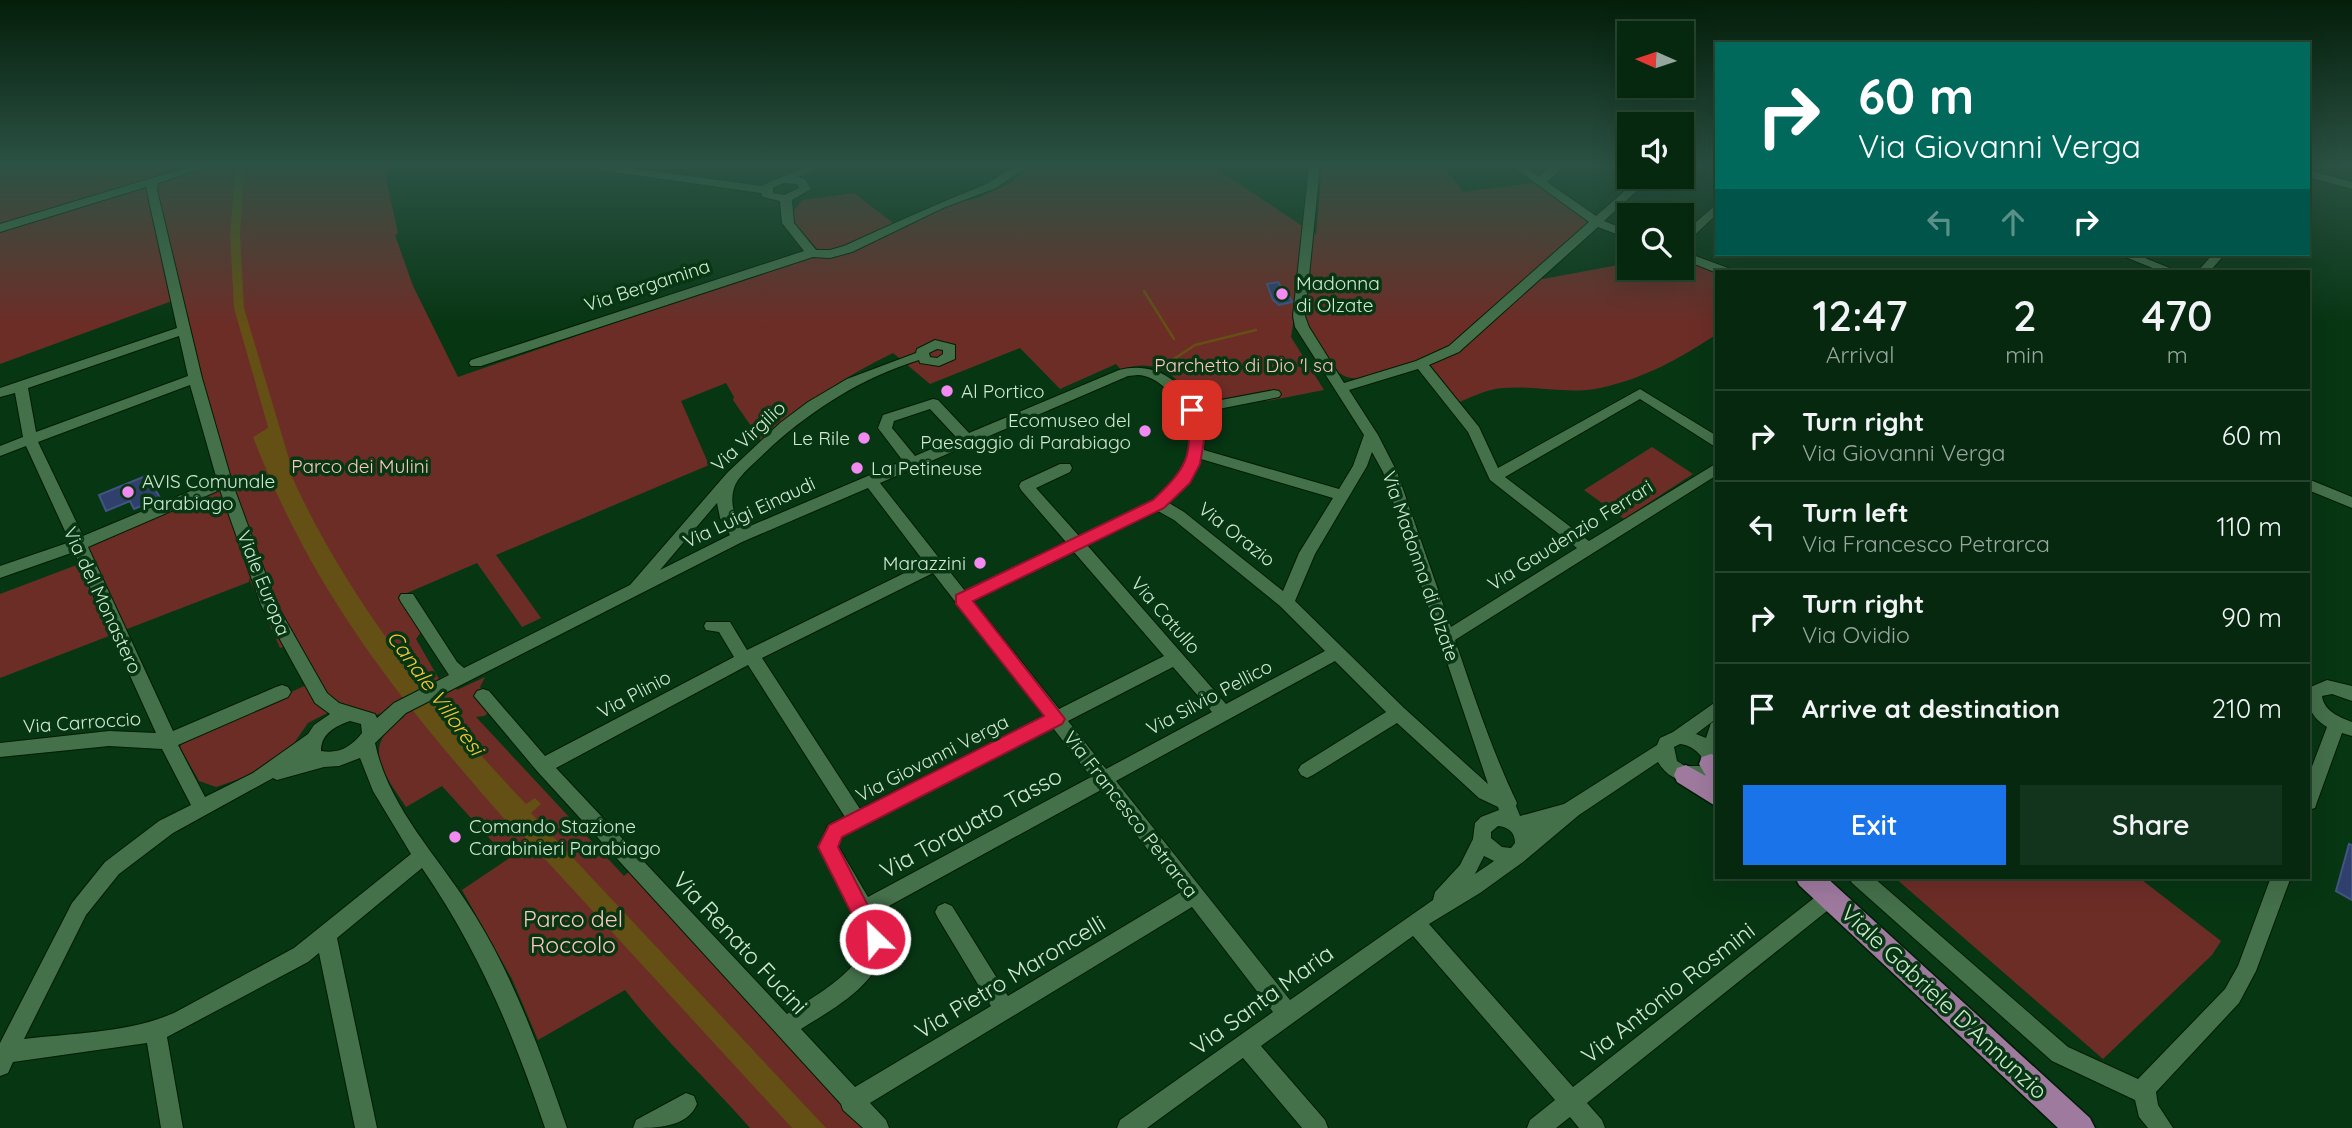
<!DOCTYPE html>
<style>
:root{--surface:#05280e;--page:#13341c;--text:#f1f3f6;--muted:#97a69e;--line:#26442e;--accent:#1a73e8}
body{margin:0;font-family:Quicksand,sans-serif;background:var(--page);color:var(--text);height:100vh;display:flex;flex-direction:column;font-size:26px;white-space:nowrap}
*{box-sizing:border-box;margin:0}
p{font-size:23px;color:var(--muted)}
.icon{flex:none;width:38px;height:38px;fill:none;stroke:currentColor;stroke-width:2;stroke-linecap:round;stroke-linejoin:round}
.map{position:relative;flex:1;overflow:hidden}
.details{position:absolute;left:1715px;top:270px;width:595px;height:609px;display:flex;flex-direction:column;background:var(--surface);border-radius:0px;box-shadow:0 7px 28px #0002,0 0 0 2px var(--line)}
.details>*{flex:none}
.guide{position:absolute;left:1715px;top:42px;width:595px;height:214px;border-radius:0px;box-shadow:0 7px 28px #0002,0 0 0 2px var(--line);background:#00695c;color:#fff;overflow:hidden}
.needle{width:46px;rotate:273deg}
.controls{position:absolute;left:1617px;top:21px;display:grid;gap:14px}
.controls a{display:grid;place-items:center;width:77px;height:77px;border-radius:0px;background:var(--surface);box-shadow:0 7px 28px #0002,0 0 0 2px var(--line);font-size:35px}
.pin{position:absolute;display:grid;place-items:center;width:60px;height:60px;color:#fff;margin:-30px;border-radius:14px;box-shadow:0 4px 10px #0006}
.me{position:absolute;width:77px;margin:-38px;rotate:336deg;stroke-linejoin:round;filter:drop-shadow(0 0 5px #0008)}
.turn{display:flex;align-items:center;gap:24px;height:147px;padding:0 28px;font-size:32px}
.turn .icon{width:91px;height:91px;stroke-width:2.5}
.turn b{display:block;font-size:49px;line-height:60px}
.lanes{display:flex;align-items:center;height:66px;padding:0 28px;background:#0003;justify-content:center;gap:35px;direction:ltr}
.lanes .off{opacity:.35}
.eta{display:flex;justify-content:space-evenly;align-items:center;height:119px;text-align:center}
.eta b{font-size:42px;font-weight:600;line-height:49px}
.cta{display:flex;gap:14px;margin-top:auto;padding:14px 28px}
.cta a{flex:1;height:80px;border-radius:0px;background:var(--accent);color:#fff;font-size:28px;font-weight:600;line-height:80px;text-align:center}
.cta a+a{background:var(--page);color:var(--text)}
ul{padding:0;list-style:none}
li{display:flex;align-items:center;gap:21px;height:91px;padding:0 28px;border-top:2px solid var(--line)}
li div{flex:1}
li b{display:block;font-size:26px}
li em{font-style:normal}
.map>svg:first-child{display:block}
.green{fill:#6d2d27}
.water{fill:#644f14}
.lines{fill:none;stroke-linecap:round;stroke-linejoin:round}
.stream{stroke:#644f14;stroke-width:2.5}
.canal{fill:#644f14;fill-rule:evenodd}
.building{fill:#30406c;stroke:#425481;stroke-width:2}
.minor-casing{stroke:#001c03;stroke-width:2}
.major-casing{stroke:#001c03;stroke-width:3}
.minor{fill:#44704a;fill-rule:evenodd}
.major{fill:#9e7a9f;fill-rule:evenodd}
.route{fill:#e11d48;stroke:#92132f;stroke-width:2}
.poi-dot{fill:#f38af2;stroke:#073613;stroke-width:2.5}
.labels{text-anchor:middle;stroke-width:7;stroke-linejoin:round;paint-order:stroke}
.poi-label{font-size:19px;fill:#d1e9d3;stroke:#073613;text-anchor:start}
.street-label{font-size:19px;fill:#d1e9d3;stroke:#073613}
.park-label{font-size:19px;fill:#fec7bf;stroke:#073613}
.water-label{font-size:21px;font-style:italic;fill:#fcc734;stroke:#073613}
.near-street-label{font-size:23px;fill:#d1e9d3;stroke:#073613}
.near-park-label{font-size:23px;fill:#fec7bf;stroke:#073613}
</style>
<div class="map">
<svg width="2352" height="1128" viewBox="0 0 2352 1128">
<rect width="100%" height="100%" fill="#073613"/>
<path class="green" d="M0 166H389L390 172 385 174 398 233 395 235 413 286 458 377 820 252 795 224 793 212 802 200 854 193 897 226 952 203 978 198 1008 184 1033 166H1212L1316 235 1322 166H1443L1463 192 1533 183 1581 215 1587 223 1532 274 1543 279 1629 263V268H1682V258L1717 271V334C1681 358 1643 379 1600 388 1568 395 1535 385 1503 388 1485 389 1468 399 1452 405L1414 363C1396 368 1370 381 1351 378 1329 374 1312 339 1305 320 1301 307 1302 290 1301 276L1291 337 1324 390 1267 401 1265 393 1205 404 1198 403C1177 376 1156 356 1121 370L1116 364 1060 389 1020 348 930 384 893 353C845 376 801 405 762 442L733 400 734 397 726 383 681 401 709 465 496 555 541 618 522 627 477 563 400 596 421 632 416 639 439 679 449 673 457 690 485 677 480 687 498 706 484 716 476 717 624 876 630 871 871 1128H750C709 1081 663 1039 625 990L538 1040 512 979 462 890 508 859 442 786 406 807C384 774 359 745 404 717L395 709 363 719 331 711 308 723 292 746 245 777 216 787 199 781 180 747 184 741 313 682 292 644 280 648 249 578V582L0 678V594L90 560 86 545 228 485 180 298 0 364Z
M1652 447 1693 474 1624 519 1584 490Z
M1894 877H2138L2221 941 2212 955 2103 1059Z"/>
<path class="water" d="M271 426C324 569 421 694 526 804L535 798 541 804 531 813 826 1128H792L510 821 507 822C398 698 313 593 253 437Z"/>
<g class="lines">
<path class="stream" d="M1144 291 1174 339
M1168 363 1195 345 1256 330"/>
<path class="canal" d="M236 166H244L240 235 244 308 292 469 286 473 280 469 234 308 230 235Z"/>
</g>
<path class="building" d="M1278 282 1283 290 1286 289 1292 302 1279 305 1273 300 1267 284Z
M148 475 160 498 134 509 130 501 106 511 99 495Z
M2349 844 2352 845V900L2336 891Z"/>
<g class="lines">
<g class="minor-casing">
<path id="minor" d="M192 166H209L158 183 157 190 202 378 232 482 277 605 327 693 339 703 375 714 377 718 394 703 449 675 401 602 399 598 401 594H413L457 662 464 668 630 585 727 473 780 423 808 402 847 379 916 353 917 349 935 340 955 345V359L939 366 920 363 919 360C862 378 816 407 772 446 761 457 747 468 738 480 728 495 732 515 743 529L903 461 878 428 883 415 933 399 938 400 969 433 1119 370C1152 362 1177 377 1194 405L1274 390 1279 391 1281 394 1279 397 1198 413 1205 434 1204 450 1339 489 1353 466 1364 435 1295 327 1293 316 1309 166H1320L1305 316 1309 327 1344 383 1416 361 1449 346 1589 222 1512 166H1524L1539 177 1552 166H1564L1547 182 1596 216 1641 177H1652L1604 221 1629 231V239L1598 227 1459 352 1429 365 1479 427 1498 468 1640 389 1717 436V448L1640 399 1505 477 1589 541 1717 463V475L1455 640C1474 696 1492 751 1517 803L1516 806 1520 816 1564 804 1657 745 1660 738 1673 732 1717 701V718L1696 734 1706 738 1711 723 1717 721V771L1714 775C1694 786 1671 784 1658 762L1579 815 1523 862 1480 893 1429 924 1573 1087 1823 891 1830 888 1837 891 1840 897 1837 903 1587 1103 1602 1120 1605 1128H1579L1570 1117 1556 1128H1527L1530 1120 1555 1100 1413 936 1261 1046 1325 1120 1328 1128H1302L1243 1058 1147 1128H1117L1120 1120 1273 1012 1192 907 870 1103 886 1120 889 1128H863L843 1110 841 1104 537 771 474 696 477 691 483 689 489 691 545 756 734 657 719 632 706 630 704 626 706 622H730L747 650 925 563 868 488 742 542 406 713 375 743C389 810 442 860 476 917 516 982 542 1056 567 1128H545C513 1033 479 951 422 868L337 938 377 1128H355L319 953 308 962 167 1037 183 1128H161L147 1043 13 1062 8 1073 0 1076V1043L72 903 105 862 159 821 191 805 162 749 109 746 0 757V743L109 731 156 733 74 552 0 578V566L70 542 26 446 0 456V446L23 437 15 393 0 397V388L177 328 146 187 0 232V224ZM179 336 188 376 36 432 28 388ZM937 349 943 350V354L937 358 930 357 929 353ZM1418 369 1468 432 1490 480 1577 548 1451 627 1397 472 1378 435 1349 390ZM1138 375C1156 376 1171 392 1181 406 1202 439 1183 481 1153 501 1130 515 1103 525 1079 536L1036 488 1070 472 1072 468 1070 464H1060L1021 482 1019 486 1021 490 1066 542 965 591 880 483 1128 376ZM190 385 217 480 83 536 38 442ZM930 409 957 438 915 456 892 428 894 421ZM1372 452 1383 472 1488 784 1404 708 1295 601 1315 554 1367 466ZM1201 459 1333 498 1299 553 1283 591 1184 512 1169 503 1189 480ZM220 490 261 605 315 703 330 714 314 725 308 734 253 773 205 797 178 745 288 697 291 692 288 687 282 685 276 687 173 731 88 547ZM717 503 720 518 730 535 660 570ZM1158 511 1174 520 1280 606 1325 651 1226 704 1087 545ZM1074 552 1164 656 1059 709 973 601ZM933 573 1044 716 860 809 762 658ZM1335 661 1386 712 1301 765 1298 770 1301 775 1307 778 1313 775 1397 723 1479 798 1498 807 1499 810 1481 817 1475 823 1473 839 1460 865 1435 892 1433 900 1290 1000 1116 781ZM748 665 845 817 828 825 819 847C829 870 864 916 865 938 866 969 810 999 787 1014L556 768ZM1173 667 1212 712 1106 769 1068 721ZM350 721 361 724 362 733C351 747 339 754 321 751 321 734 335 726 350 721ZM1053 728 1091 777 868 897 838 846 842 837ZM1680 744C1689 745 1695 749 1701 756L1700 766H1685L1677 761 1674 747ZM360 758 373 791 411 854 294 948 174 1013C128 1033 73 1033 24 1039L86 915 119 874 173 833 273 778 277 780 324 767 339 766ZM1101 790 1181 892 1008 996 952 906 945 903 938 906 935 912 938 918 991 1006 855 1087 801 1029C831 1010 885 982 885 939 885 930 879 921 876 913ZM1498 826C1508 827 1515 832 1515 843L1511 848 1502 847 1491 838V832ZM1484 856 1494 861 1475 874Z
M588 166H617L761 186 808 166H823L798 177 805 179 811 189 792 200 794 223 816 250H830L844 246C890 225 937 204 984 185 1000 178 1009 165 1028 166L996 188 943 208 852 252 830 258 813 257 481 366H471L469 363 471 360 804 251 782 223 780 201 763 197 761 193 594 169ZM784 183 797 184 799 188 784 195 773 193V188Z
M2308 170 2352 182V189L2308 177Z
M1717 204V214L1686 243 1682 244V234Z
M1682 251 1728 268 1730 271 1717 273 1682 259Z
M2118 254H2135L2177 271H2160Z
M2213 254H2225L2210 271H2198Z
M2308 479 2352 497V508L2308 490Z
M2327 680 2352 686V701L2332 694 2322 696C2324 711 2339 717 2352 722V736L2342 733 2317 802 2315 808 2308 810V777L2327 727C2310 716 2308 707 2308 688Z
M1849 877H1873L2068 1047 2138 1079 2225 989 2238 966 2271 877H2291L2256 971 2239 1003 2156 1092 2158 1105 2173 1128H2148L2139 1117 2135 1100 2052 1061 1852 883Z
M686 1093 694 1096 697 1104C687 1128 655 1128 633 1128L636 1120Z"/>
</g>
<g class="major-casing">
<path id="major" d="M1711 754 1717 756V782L1713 781 1717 783V807L1677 782 1674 775 1677 768 1686 765 1706 776 1699 764 1702 757Z
M1795 877H1826L2090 1118 2095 1128H2058L1799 885Z"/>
</g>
<use href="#minor" class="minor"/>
<use href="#major" class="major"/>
</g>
<linearGradient id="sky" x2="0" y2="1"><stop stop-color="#041e0a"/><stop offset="0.51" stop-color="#2b5244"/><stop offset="1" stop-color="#2b5244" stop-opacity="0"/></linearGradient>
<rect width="2352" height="324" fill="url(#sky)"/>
<path class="route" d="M1192 406 1199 410 1205 435 1200 464 1190 483 1164 508 973 601 1065 719 1062 724 842 837 838 847 885 939 883 946 875 948 868 946 818 847 829 825 1044 716 956 604V595L1153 500C1185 470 1196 454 1185 410Z"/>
<g class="poi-dot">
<circle cx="1282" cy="294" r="7"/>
<circle cx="947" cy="391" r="7"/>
<circle cx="1145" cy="431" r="7"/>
<circle cx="864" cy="438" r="7"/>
<circle cx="857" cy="468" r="7"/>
<circle cx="128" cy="492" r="7"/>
<circle cx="980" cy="563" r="7"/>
<circle cx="455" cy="837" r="7"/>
</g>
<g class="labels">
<g class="poi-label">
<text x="1296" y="290">Madonna<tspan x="1296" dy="22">di Olzate</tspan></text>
<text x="961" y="398">Al Portico</text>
<text x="1131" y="427" text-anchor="end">Ecomuseo del<tspan x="1131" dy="22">Paesaggio di Parabiago</tspan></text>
<text x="850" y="445" text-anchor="end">Le Rile</text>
<text x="871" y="475">La Petineuse</text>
<text x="142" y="488">AVIS Comunale<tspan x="142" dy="22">Parabiago</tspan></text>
<text x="966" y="570" text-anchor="end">Marazzini</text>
<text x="469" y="833">Comando Stazione<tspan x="469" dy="22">Carabinieri Parabiago</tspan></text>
</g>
<g class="street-label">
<text transform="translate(647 285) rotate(-18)" y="7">Via Bergamina</text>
<text transform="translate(748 436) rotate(-43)" y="7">Via Virgilio</text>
<text transform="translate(749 512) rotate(-25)" y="7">Via Luigi Einaudi</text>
<text transform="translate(1237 534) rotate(38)" y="7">Via Orazio</text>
<text transform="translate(1570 535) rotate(-32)" y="7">Via Gaudenzio Ferrari</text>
<text transform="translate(1421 566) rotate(71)" y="7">Via Madonna di Olzate</text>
<text transform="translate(264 583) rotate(68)" y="7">Viale Europa</text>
<text transform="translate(103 600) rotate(65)" y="7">Via del Monastero</text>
<text transform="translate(1166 615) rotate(49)" y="7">Via Catullo</text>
<text transform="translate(634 694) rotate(-28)" y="7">Via Plinio</text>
<text transform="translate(1209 697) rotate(-28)" y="7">Via Silvio Pellico</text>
<text transform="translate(82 722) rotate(-4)" y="7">Via Carroccio</text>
<text transform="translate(932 758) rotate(-27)" y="7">Via Giovanni Verga</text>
<text transform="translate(1131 814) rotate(52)" y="7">Via Francesco Petrarca</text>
</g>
<g class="park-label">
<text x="1244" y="372">Parchetto di Dio 'l sa</text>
<text x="360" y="473">Parco dei Mulini</text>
</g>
<g class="water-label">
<text transform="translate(435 693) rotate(54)" y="7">Canale Villoresi</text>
</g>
<g class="near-street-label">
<text transform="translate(971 823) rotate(-29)" y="8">Via Torquato Tasso</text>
<text transform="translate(740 943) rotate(47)" y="8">Via Renato Fucini</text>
<text transform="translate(1010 977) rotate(-31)" y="8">Via Pietro Maroncelli</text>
<text transform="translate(1668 993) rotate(-38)" y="8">Via Antonio Rosmini</text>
<text transform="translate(1262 1000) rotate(-36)" y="8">Via Santa Maria</text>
<text transform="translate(1944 1002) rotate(43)" y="8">Viale Gabriele D'Annunzio</text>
</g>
<g class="near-park-label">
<text x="573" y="927">Parco del<tspan x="573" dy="26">Roccolo</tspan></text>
</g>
</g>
</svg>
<div class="controls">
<a><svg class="needle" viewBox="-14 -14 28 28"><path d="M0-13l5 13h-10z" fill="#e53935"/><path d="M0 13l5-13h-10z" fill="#97a69e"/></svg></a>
<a><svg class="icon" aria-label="sound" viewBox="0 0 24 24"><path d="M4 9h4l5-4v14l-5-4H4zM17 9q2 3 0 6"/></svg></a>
<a><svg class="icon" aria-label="search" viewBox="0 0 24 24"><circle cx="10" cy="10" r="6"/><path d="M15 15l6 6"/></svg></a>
</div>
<div class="pin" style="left:1192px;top:410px;background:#d93025"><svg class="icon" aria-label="arrive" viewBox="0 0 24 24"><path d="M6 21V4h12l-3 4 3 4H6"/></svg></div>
<svg class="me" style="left:875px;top:939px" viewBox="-20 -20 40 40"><circle r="17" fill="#e11d48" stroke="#fff" stroke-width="3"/><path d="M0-11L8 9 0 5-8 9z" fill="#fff"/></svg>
<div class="guide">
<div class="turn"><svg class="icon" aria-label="right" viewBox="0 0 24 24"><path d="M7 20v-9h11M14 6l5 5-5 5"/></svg><div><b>60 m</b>Via Giovanni Verga</div></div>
<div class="lanes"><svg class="icon off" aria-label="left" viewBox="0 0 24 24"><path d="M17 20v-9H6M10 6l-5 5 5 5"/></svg><svg class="icon off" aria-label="ahead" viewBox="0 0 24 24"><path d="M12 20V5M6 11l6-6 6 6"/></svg><svg class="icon" aria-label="right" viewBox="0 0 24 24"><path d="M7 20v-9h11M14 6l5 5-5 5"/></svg></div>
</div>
<section class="details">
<div class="eta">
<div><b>12:47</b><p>Arrival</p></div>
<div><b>2</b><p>min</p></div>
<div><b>470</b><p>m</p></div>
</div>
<ul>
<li><svg class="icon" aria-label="right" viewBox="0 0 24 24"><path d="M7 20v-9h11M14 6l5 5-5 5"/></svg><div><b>Turn right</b><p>Via Giovanni Verga</p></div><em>60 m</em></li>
<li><svg class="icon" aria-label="left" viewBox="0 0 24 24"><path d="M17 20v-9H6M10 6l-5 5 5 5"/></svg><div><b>Turn left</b><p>Via Francesco Petrarca</p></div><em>110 m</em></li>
<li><svg class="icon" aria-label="right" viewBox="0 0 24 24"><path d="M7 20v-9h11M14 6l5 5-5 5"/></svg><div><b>Turn right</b><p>Via Ovidio</p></div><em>90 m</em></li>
<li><svg class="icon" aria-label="arrive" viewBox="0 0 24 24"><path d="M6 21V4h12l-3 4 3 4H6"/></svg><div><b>Arrive at destination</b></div><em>210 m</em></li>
</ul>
<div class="cta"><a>Exit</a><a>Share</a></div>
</section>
</div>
